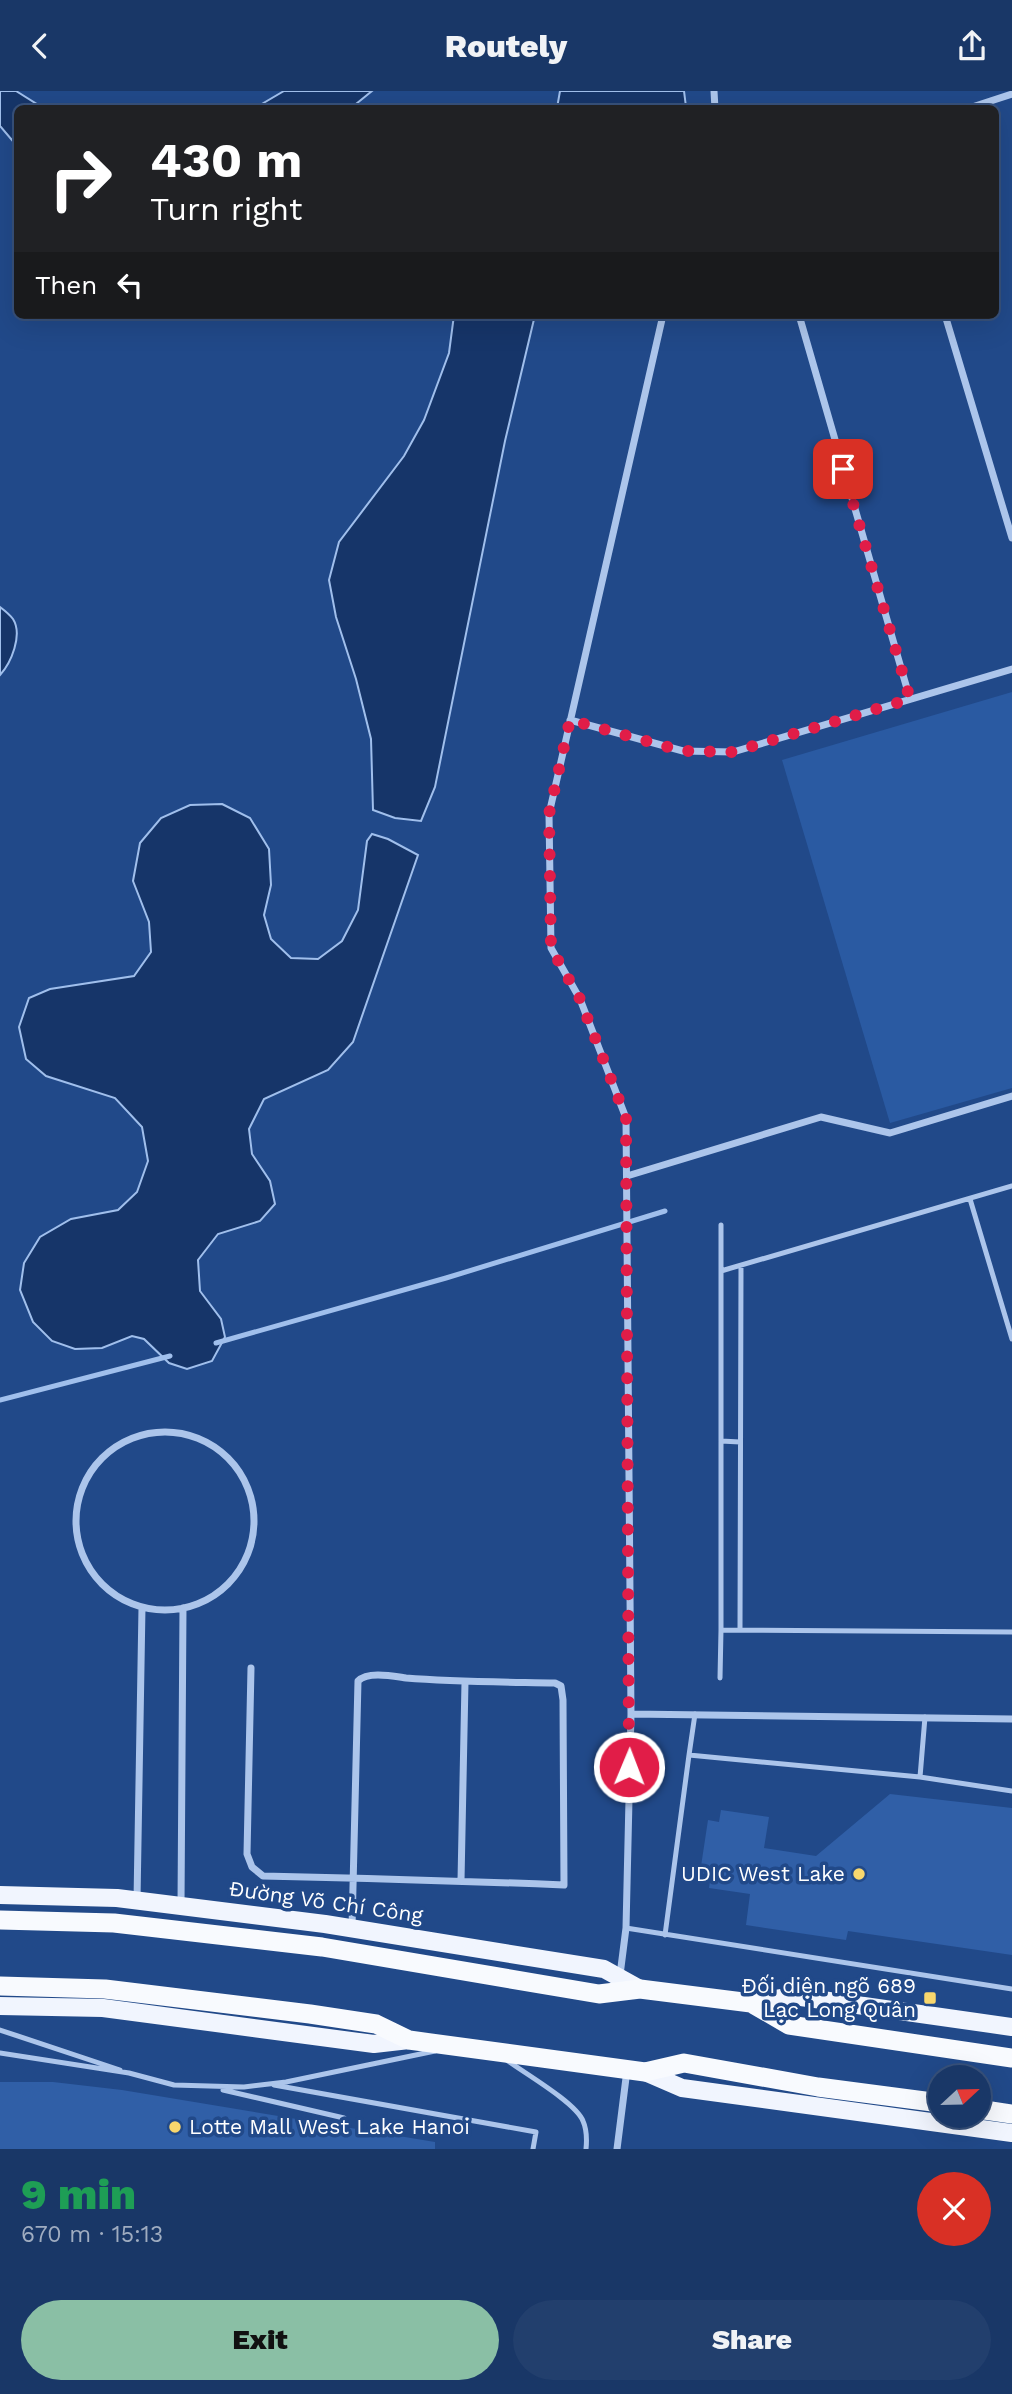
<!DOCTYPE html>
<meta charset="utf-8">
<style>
:root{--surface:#193767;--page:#223f6d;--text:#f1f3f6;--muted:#9facc0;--line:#37517b;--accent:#8abfa5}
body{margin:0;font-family:"Work Sans",sans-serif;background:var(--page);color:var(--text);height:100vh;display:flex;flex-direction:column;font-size:26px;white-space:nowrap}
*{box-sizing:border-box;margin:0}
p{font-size:23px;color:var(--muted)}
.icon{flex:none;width:38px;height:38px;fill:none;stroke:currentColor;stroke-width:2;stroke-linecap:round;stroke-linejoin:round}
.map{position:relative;height:2058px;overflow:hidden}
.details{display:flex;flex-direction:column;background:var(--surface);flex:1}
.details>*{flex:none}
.banner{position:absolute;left:14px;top:14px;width:985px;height:214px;border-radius:10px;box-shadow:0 7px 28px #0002,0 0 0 2px var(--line);background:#202124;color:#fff;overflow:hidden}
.needle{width:46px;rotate:68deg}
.controls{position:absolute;left:928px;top:1974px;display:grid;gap:14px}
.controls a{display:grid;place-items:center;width:63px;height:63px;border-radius:50%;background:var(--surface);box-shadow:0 7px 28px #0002,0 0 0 2px var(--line);font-size:35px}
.pin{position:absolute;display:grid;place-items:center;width:60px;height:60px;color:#fff;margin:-30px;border-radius:14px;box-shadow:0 4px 10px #0006}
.me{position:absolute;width:77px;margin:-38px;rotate:1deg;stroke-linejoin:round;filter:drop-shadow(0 0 5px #0008)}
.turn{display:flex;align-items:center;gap:24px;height:147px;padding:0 21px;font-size:32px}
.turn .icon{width:91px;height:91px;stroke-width:2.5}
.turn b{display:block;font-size:49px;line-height:60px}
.then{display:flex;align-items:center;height:66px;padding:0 21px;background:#0003;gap:14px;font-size:26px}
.round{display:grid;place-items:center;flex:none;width:74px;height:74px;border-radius:37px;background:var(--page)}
.overview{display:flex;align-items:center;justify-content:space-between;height:119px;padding:0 21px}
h1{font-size:42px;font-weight:800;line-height:52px;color:#1e9e55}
.button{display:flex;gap:14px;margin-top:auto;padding:14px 21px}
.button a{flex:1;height:80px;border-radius:42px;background:var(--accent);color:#111;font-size:28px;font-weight:800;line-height:80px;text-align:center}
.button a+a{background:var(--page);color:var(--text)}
header{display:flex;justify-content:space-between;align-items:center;height:91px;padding:0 21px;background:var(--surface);font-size:32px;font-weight:800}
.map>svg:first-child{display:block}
.green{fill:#2a5aa2}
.water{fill:#163569;stroke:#a0bfec;stroke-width:2}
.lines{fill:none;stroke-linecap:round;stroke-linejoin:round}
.stream{stroke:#a0bfec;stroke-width:5}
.building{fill:#305fa7}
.service{stroke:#acc5eb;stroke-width:5}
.minor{stroke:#acc5eb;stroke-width:7}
.primary{stroke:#f1f5fe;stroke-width:18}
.trunk{stroke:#f8fafe;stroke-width:19}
.route{stroke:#e11d48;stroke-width:12;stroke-dasharray:0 21.6}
.poi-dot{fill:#f8d76d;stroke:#214989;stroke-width:2.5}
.labels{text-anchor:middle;stroke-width:7;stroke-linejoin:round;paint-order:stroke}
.poi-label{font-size:21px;fill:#fff;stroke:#214989;text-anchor:end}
.street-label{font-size:21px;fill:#fff;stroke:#214989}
</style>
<header><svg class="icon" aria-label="back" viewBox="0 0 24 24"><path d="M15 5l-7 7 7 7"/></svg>Routely<svg class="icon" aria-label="share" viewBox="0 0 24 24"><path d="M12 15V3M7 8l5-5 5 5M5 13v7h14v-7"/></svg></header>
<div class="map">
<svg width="1012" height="2058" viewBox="0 0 1012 2058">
<rect width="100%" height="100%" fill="#214989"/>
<path class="green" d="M1012 601V997L890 1032 782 669Z"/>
<path class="water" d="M0 0H16L43 17 18 18 17 55 0 35Z
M284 0H372L351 17H255Z
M560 0H684L686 16 557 17Z
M454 224H535L505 350 435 696 421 730 395 727 373 719 371 648 356 588 336 526 329 489 339 451 404 365 424 329 449 262Z
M0 516C4 519 10 524 13 528 23 544 11 572 0 584Z
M222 713 250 727 269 758 271 794 264 824 271 848 291 867 318 868 342 850 358 819 367 750 372 743 388 748 418 764 353 951 328 979 264 1008 249 1038 252 1063 270 1090 275 1113 260 1130 218 1143 198 1169 200 1200 221 1228 225 1246 212 1270 187 1278 169 1272 144 1248 132 1245 102 1257 75 1258 52 1250 33 1231 20 1199 24 1172 40 1146 71 1128 118 1119 137 1101 148 1070 142 1036 115 1007 46 985 26 968 19 936 29 907 50 898 134 885 151 861 149 831 133 790 140 752 161 727 190 714Z"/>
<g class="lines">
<path class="stream" d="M216 1252 446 1187 665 1120
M0 1309 170 1265"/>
</g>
<path class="building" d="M890 1703 1012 1717V1864L848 1840 846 1849 746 1834 750 1803 709 1797 711 1784 700 1782 708 1729 719 1731 721 1719 769 1726 764 1757 816 1765Z
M0 1991H53L122 1999 435 2051V2058H0Z"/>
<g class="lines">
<path class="service" d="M970 1108 1012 1248
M721 1134V1180L1012 1095
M721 1350 740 1351
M721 1539V1180
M740 1539 741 1175
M720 1587 721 1539 1012 1541
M689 1664 695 1623
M920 1686 925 1626
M626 1837 1012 1898
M665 1844 689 1664 920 1686 1012 1700
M0 1939 120 1979
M0 1962 129 1982 174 1994 244 1996 286 1991 435 1960
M508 1970C526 1983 576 2012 583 2030 587 2039 587 2048 586 2058
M274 1994 536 2041 533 2058
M223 1999 344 2027"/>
<path class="minor" d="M714 0 715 18
M966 18 1012 3
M799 224 910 608
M945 224 1012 447
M570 629 683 660 733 661 1012 578
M627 1085 821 1026 890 1042 1012 1005
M76 1430a89 89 0 1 1 178 0a89 89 0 1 1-178 0Z
M251 1577 247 1763 252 1776 263 1785C363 1787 464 1790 564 1794L563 1609 561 1595 555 1592C505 1591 455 1591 406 1587 392 1585 368 1580 358 1590L352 1837
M631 1623 1012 1628
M461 1790 465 1591
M137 1809 142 1516
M181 1814 183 1517
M620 1884 626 1837 631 1623 626 1027 580 908 551 857 549 723 663 224
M617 2058 627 1979"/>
<path class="primary" d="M0 1804 117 1807 325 1833 604 1878 640 1898
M751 1912 794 1905 1012 1936
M0 1915 103 1917 374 1953 409 1949
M645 1981 682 1997 1012 2042"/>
<path class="trunk" d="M0 1829 114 1832 322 1856 599 1903 640 1898 751 1912 789 1934 1012 1967
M0 1895 105 1898 310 1923 376 1933 409 1949 645 1981 684 1972 818 1996 940 2012
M978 2018 1012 2023"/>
</g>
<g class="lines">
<path class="route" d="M629 1676 626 1027 580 908 551 857 549 723 570 629 683 660 733 661 910 608 843 378"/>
</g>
<g class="poi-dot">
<circle cx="859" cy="1783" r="7"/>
<rect x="923" y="1900" width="14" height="14" rx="3.5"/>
<circle cx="175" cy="2036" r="7"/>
</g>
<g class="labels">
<g class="poi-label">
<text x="845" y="1790">UDIC West Lake</text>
<text x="916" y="1902">Đối diện ngõ 689<tspan x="916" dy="24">Lạc Long Quân</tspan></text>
<text x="189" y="2043" text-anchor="start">Lotte Mall West Lake Hanoi</text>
</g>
<g class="street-label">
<text transform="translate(326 1811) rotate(8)" y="7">Đường Võ Chí Công</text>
</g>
</g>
</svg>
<div class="controls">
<a><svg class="needle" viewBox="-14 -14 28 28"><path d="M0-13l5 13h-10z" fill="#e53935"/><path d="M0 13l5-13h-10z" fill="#9facc0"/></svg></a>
</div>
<div class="pin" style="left:843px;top:378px;background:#d93025"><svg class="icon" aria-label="arrive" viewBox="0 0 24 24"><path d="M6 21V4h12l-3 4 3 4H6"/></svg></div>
<svg class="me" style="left:629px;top:1676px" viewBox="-20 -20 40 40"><circle r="17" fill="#e11d48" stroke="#fff" stroke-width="3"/><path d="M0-11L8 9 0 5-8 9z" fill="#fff"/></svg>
<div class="banner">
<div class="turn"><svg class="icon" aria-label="right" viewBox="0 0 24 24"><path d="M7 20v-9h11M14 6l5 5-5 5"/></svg><div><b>430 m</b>Turn right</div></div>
<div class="then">Then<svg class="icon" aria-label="left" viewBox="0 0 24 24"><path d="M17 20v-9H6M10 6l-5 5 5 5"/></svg></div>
</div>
</div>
<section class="details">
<div class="overview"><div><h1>9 min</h1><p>670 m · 15:13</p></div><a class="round" style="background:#d93025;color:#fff"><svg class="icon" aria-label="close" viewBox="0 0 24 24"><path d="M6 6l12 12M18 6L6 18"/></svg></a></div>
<div class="button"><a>Exit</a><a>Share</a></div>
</section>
